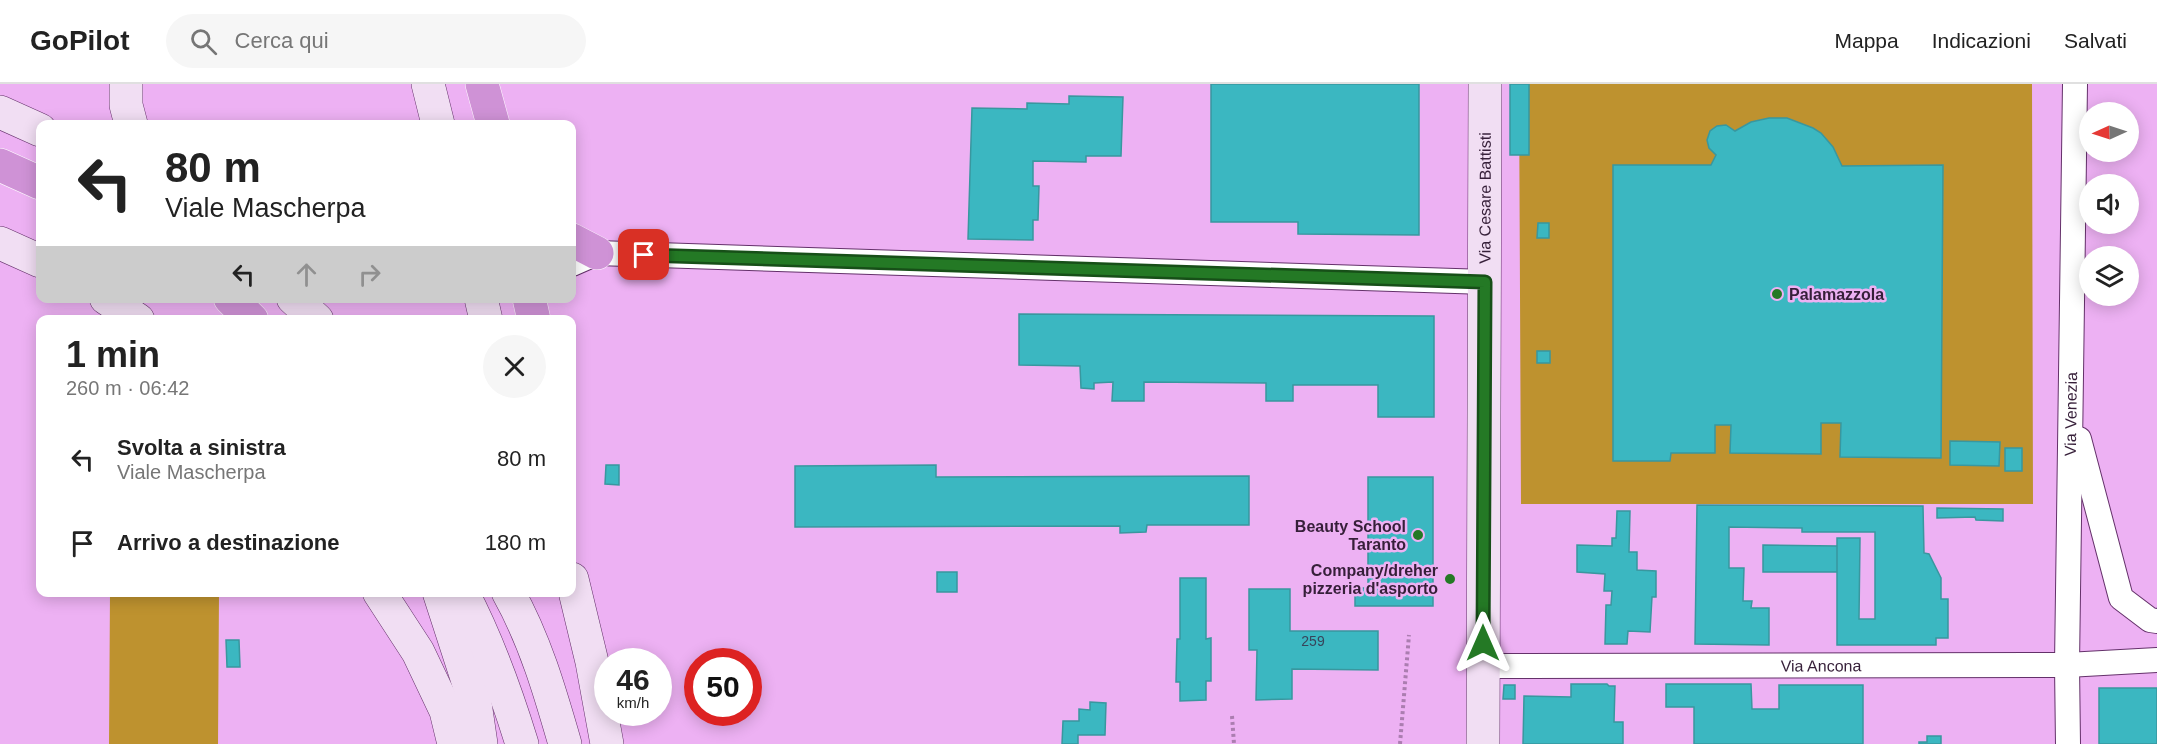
<!DOCTYPE html>
<html lang="it">
<meta charset="utf-8">
<style>
:root{--surface:#fff;--page:#f6f6f6;--text:#222;--muted:#767676;--line:#e0e0e0}
body{margin:0;font-family:Arial,sans-serif;background:var(--page);color:var(--text);height:100vh;display:flex;flex-direction:column;font-size:22px;white-space:nowrap}
*{box-sizing:border-box;margin:0}
p{font-size:20px;color:var(--muted)}
.icon{flex:none;width:33px;height:33px;fill:none;stroke:currentColor;stroke-width:2;stroke-linecap:round;stroke-linejoin:round}
.map{position:relative;flex:1;overflow:hidden}
.side{position:absolute;left:36px;top:231px;width:540px;height:282px;display:flex;flex-direction:column;background:var(--surface);border-radius:12px;box-shadow:0 3px 15px #0003}
.side>*{flex:none}
.guide{position:absolute;left:36px;top:36px;width:540px;height:183px;border-radius:12px;box-shadow:0 3px 15px #0003;background:#fff;color:var(--text);overflow:hidden}
.needle{width:39px;rotate:267deg}
.fabs{position:absolute;left:2079px;top:18px;display:grid;gap:12px}
.fabs a{display:grid;place-items:center;width:60px;height:60px;border-radius:50%;background:var(--surface);box-shadow:0 3px 15px #0003;font-size:30px}
.speed{position:absolute;left:594px;top:564px;display:flex;gap:12px;font-size:30px;font-weight:700;text-align:center}
.speed>*{display:grid;place-content:center;width:78px;height:78px;border-radius:50%;background:var(--surface);box-shadow:0 3px 15px #0003;line-height:1}
.speed small{font-size:15px;font-weight:400}
.speed .limit{border:9px solid #d22;background:#fff;color:#111}
.pin{position:absolute;display:grid;place-items:center;width:51px;height:51px;color:#fff;margin:-26px;border-radius:12px;box-shadow:0 3px 9px #0006}
.me{position:absolute;width:66px;margin:-33px;rotate:0deg;stroke-linejoin:round;filter:drop-shadow(0 0 4px #0008)}
.turn{display:flex;align-items:center;gap:21px;height:126px;padding:0 30px;font-size:27px}
.turn .icon{width:78px;height:78px;stroke-width:2.5}
.turn b{display:block;font-size:42px;line-height:51px}
.lanes{display:flex;align-items:center;height:57px;padding:0 30px;background:#0003;justify-content:center;gap:30px;direction:ltr}
.lanes .off{opacity:.35}
.round{display:grid;place-items:center;flex:none;width:63px;height:63px;border-radius:32px;background:var(--page)}
.headline{display:flex;align-items:center;justify-content:space-between;height:102px;padding:0 30px}
h1{font-size:36px;font-weight:800;line-height:45px}
ul{padding:0;list-style:none}
li{display:flex;align-items:center;gap:18px;height:84px;padding:0 30px}
li div{flex:1}
li b{display:block;font-size:22px}
li em{font-style:normal}
header{display:flex;align-items:center;gap:36px;box-sizing:border-box;height:84px;padding:0 30px;background:var(--surface);border-bottom:2px solid var(--line)}
header strong{font-size:28px}
nav{display:flex;gap:33px;margin-inline-start:auto;font-size:21px}
.search{width:420px;height:54px;background:var(--page);display:flex;align-items:center;gap:15px;box-sizing:border-box;padding:0 21px;border-radius:33px;color:var(--muted);font-size:22px}
.map>svg:first-child{display:block}
.green{fill:#be922f}
.building{fill:#3bb7c1;stroke:#39979f;stroke-width:1.5}
.lines{fill:none;stroke-linecap:round;stroke-linejoin:round}
.street-casing{stroke:#64316a;stroke-width:26}
.secondary-casing{stroke:#64316a;stroke-width:34}
.highway-casing{stroke:#fff;stroke-width:34}
.path{stroke:#ab7db0;stroke-width:4;stroke-dasharray:3 3;stroke-linecap:butt}
.street{stroke:#fff;stroke-width:24}
.secondary{stroke:#f1def3;stroke-width:33}
.highway{stroke:#cf92d6;stroke-width:33}
.route-casing{stroke:#174f18;stroke-width:15}
.route{stroke:#247925;stroke-width:10}
.poi-dot{fill:#247925;stroke:#edb1f3;stroke-width:2}
.labels{text-anchor:middle;stroke-width:5;stroke-linejoin:round;paint-order:stroke}
.number-label{font-size:14px;fill:#37455b}
.street-label{font-size:16px;fill:#361f39;stroke:#edb1f3}
.poi-label{font-size:16px;font-weight:bold;fill:#361f39;stroke:#edb1f3;text-anchor:end}
</style>
<header>
<strong>GoPilot</strong>
<div class="search"><svg class="icon" aria-label="search" viewBox="0 0 24 24"><circle cx="10" cy="10" r="6"/><path d="M15 15l6 6"/></svg>Cerca qui</div>
<nav><a>Mappa</a><a>Indicazioni</a><a>Salvati</a></nav>
</header>
<div class="map">
<svg width="2157" height="660" viewBox="0 0 2157 660">
<rect width="100%" height="100%" fill="#edb1f3"/>
<path class="green" d="M1519 0H2032L2033 420H1521Z
M110 509H219L218 660H109Z"/>
<path class="building" d="M1211 0H1419V151L1298 150V138H1211Z
M1510 0H1529V71H1510Z
M1069 12 1123 13 1121 72H1086V78L1033 77V102H1039L1038 136H1033V156L968 155 972 24 1027 25V19L1069 20Z
M1769 34H1787L1813 44 1821 49 1833 63 1842 82 1943 81 1941 374 1840 373 1841 339H1821V370L1730 369 1731 341H1715V369H1671L1670 377H1613V81H1711L1716 71 1709 64 1707 56 1710 47 1717 42 1726 41 1735 47 1751 38Z
M1538 139H1549V154H1537Z
M1019 230 1434 232V333H1378V301H1293V317H1266V299L1144 298V317H1112L1113 298 1094 299V305L1081 304 1080 282 1019 281Z
M1537 267H1550V279H1537Z
M1950 357 2000 358 1999 382 1950 381Z
M2005 364H2022V387H2005Z
M606 381H619V401L605 400Z
M936 381V393L1249 392V441H1147L1146 448 1120 449V442L795 443V382Z
M1368 393H1433V522H1355V504H1368Z
M1697 421 1923 422 1924 469 1929 470 1941 494V515H1948V554H1936V561H1837V454H1860L1859 535H1875V448H1802V444L1729 443V484H1744L1743 517H1752L1751 524H1769V561L1695 560Z
M1937 424 2003 425V437L1976 436 1975 433 1937 434Z
M1617 427H1630L1629 468H1637V486L1656 487V513H1652L1650 548 1628 547 1627 560H1605L1606 521H1611L1612 507H1604L1605 490 1577 488V461L1612 462V454H1616Z
M1763 461 1837 462V488H1763Z
M937 488H957V508H937Z
M1180 494H1206V555L1211 554V597H1206V616L1180 617V598H1176L1177 555H1180Z
M1249 505H1290V547H1378V586L1292 585V615L1256 616 1257 566H1249Z
M226 556H239L240 583H227Z
M1571 600H1607L1609 602H1615L1614 638H1623V660H1523L1524 612 1571 613Z
M1666 600H1751L1752 625H1779V601H1863V660H1694V623H1666Z
M1504 601H1515V615H1503Z
M2099 604H2157V660H2099Z
M1090 618 1106 619 1105 651H1078V660H1062L1063 637H1079V625L1090 626Z
M1927 652H1941V660H1919V658H1927Z"/>
<g class="lines">
<g class="street-casing">
<g id="street">
<path d="M572 180 597 169 1486 198"/>
<path d="M2079 355 2121 514 2150 536 2157 537"/>
<path id="s1" d="M1483 582 2067 581 2157 576"/>
<path id="s2" d="M2068 660 2067 581 2075 0"/>
</g>
</g>
<g class="secondary-casing">
<g id="secondary">
<path d="M126 0V21L131 40"/>
<path d="M428 0 438 40"/>
<path d="M0 28 40 46"/>
<path d="M0 159 40 177"/>
<path d="M106 214 138 236"/>
<path d="M293 214 317 236"/>
<path d="M481 214 486 236"/>
<path d="M572 495 592 578 607 660"/>
<path d="M379 508 418 568 446 627 454 660"/>
<path d="M439 508 475 619 481 660"/>
<path d="M462 508C488 557 506 608 522 660"/>
<path d="M508 508C535 556 550 608 565 660"/>
<path id="s3" d="M1483 660 1485 0"/>
</g>
</g>
<g class="highway-casing">
<path id="highway" d="M482 0 493 40
M0 81 40 99
M572 156 597 169
M230 214 252 236
M529 214 534 236"/>
</g>
<path class="path" d="M1232 632 1234 660
M1400 660 1409 551"/>
<use href="#street" class="street"/>
<use href="#secondary" class="secondary"/>
<use href="#highway" class="highway"/>
</g>
<g class="lines">
<g class="route-casing">
<path id="route" d="M644 171 1485 198 1483 559"/>
</g>
<use href="#route" class="route"/>
</g>
<g class="poi-dot">
<circle cx="1777" cy="210" r="6"/>
<circle cx="1418" cy="451" r="6"/>
<circle cx="1450" cy="495" r="6"/>
</g>
<g class="labels">
<g class="number-label">
<text x="1313" y="562">259</text>
</g>
<g class="street-label">
<text dy="6" stroke="none"><textPath href="#s3" startOffset="546">Via Cesare Battisti</textPath></text>
<text dy="6" stroke="none"><textPath href="#s2" startOffset="330">Via Venezia</textPath></text>
<text dy="6" stroke="none"><textPath href="#s1" startOffset="338">Via Ancona</textPath></text>
</g>
<g class="poi-label">
<text x="1789" y="216" text-anchor="start">Palamazzola</text>
<text x="1406" y="448">Beauty School<tspan x="1406" dy="18">Taranto</tspan></text>
<text x="1438" y="492">Company/dreher<tspan x="1438" dy="18">pizzeria d'asporto</tspan></text>
</g>
</g>
</svg>
<div class="fabs">
<a><svg class="needle" viewBox="-14 -14 28 28"><path d="M0-13l5 13h-10z" fill="#e53935"/><path d="M0 13l5-13h-10z" fill="#767676"/></svg></a>
<a><svg class="icon" aria-label="sound" viewBox="0 0 24 24"><path d="M4 9h4l5-4v14l-5-4H4zM17 9q2 3 0 6"/></svg></a>
<a><svg class="icon" aria-label="layers" viewBox="0 0 24 24"><path d="M12 4l9 5-9 5-9-5zM3 14l9 5 9-5"/></svg></a>
</div>
<div class="speed"><div>46<small>km/h</small></div><div class="limit">50</div></div>
<div class="pin" style="left:644px;top:171px;background:#d93025"><svg class="icon" aria-label="arrive" viewBox="0 0 24 24"><path d="M6 21V4h12l-3 4 3 4H6"/></svg></div>
<svg class="me" style="left:1483px;top:559px" viewBox="-20 -20 40 40"><path d="M0-17L14 15 0 8-14 15z" fill="#247925" stroke="#fff" stroke-width="4"/></svg>
<div class="guide">
<div class="turn"><svg class="icon" aria-label="left" viewBox="0 0 24 24"><path d="M17 20v-9H6M10 6l-5 5 5 5"/></svg><div><b>80 m</b>Viale Mascherpa</div></div>
<div class="lanes"><svg class="icon" aria-label="left" viewBox="0 0 24 24"><path d="M17 20v-9H6M10 6l-5 5 5 5"/></svg><svg class="icon off" aria-label="ahead" viewBox="0 0 24 24"><path d="M12 20V5M6 11l6-6 6 6"/></svg><svg class="icon off" aria-label="right" viewBox="0 0 24 24"><path d="M7 20v-9h11M14 6l5 5-5 5"/></svg></div>
</div>
<section class="side">
<div class="headline"><div><h1>1 min</h1><p>260 m · 06:42</p></div><a class="round"><svg class="icon" aria-label="close" viewBox="0 0 24 24"><path d="M6 6l12 12M18 6L6 18"/></svg></a></div>
<ul>
<li><svg class="icon" aria-label="left" viewBox="0 0 24 24"><path d="M17 20v-9H6M10 6l-5 5 5 5"/></svg><div><b>Svolta a sinistra</b><p>Viale Mascherpa</p></div><em>80 m</em></li>
<li><svg class="icon" aria-label="arrive" viewBox="0 0 24 24"><path d="M6 21V4h12l-3 4 3 4H6"/></svg><div><b>Arrivo a destinazione</b></div><em>180 m</em></li>
</ul>
</section>
</div>
